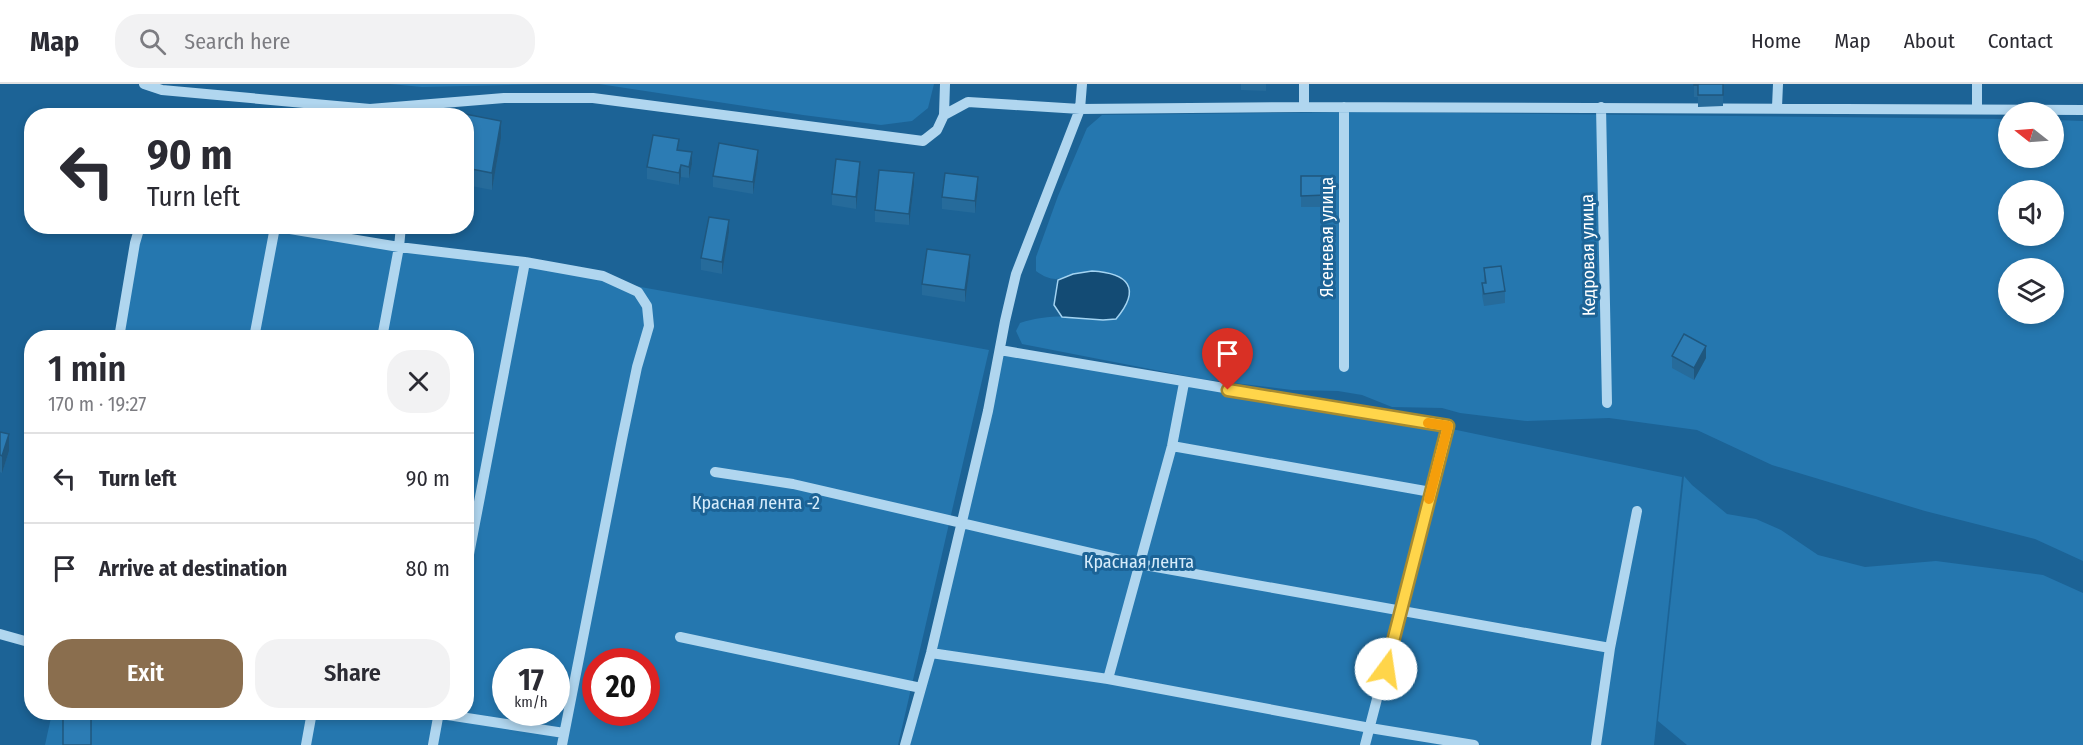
<!DOCTYPE html>
<meta charset="utf-8">
<style>
:root{--surface:#fff;--page:#f2f2f3;--text:#2b2b33;--muted:#7c7c81;--line:#e1e1e2;--accent:#8a6e4e}
body{margin:0;font-family:"Fira Sans Condensed",sans-serif;background:var(--page);color:var(--text);height:100vh;display:flex;flex-direction:column;font-size:22px;white-space:nowrap}
*{box-sizing:border-box;margin:0}
p{font-size:20px;color:var(--muted)}
.icon{flex:none;width:33px;height:33px;fill:none;stroke:currentColor;stroke-width:2;stroke-linecap:round;stroke-linejoin:round}
.map{position:relative;flex:1;overflow:hidden}
.side{position:absolute;left:24px;top:246px;width:450px;height:390px;display:flex;flex-direction:column;background:var(--surface);border-radius:24px;box-shadow:0 3px 9px #0003}
.side>*{flex:none}
.hud{position:absolute;left:24px;top:24px;width:450px;height:126px;border-radius:24px;box-shadow:0 3px 9px #0003;background:#fff;color:var(--text);overflow:hidden}
.needle{width:39px;rotate:287deg}
.tools{position:absolute;left:1998px;top:18px;display:grid;gap:12px}
.tools a{display:grid;place-items:center;width:66px;height:66px;border-radius:50%;background:var(--surface);box-shadow:0 3px 9px #0003;font-size:30px}
.speed{position:absolute;left:492px;top:564px;display:flex;gap:12px;font-size:30px;font-weight:700;text-align:center}
.speed>*{display:grid;place-content:center;width:78px;height:78px;border-radius:50%;background:var(--surface);box-shadow:0 3px 9px #0003;line-height:1}
.speed small{font-size:15px;font-weight:400}
.speed .limit{border:9px solid #d22;background:#fff;color:#111}
.pin{position:absolute;display:grid;place-items:center;width:51px;height:51px;color:#fff;margin:-62px -26px;border-radius:50% 50% 50% 0;rotate:-45deg;box-shadow:0 0 6px #0007}
.pin .icon{rotate:45deg}
.me{position:absolute;width:66px;margin:-33px;rotate:14deg;stroke-linejoin:round;filter:drop-shadow(0 0 4px #0008)}
.turn{display:flex;align-items:center;gap:21px;height:126px;padding:0 24px;font-size:27px}
.turn .icon{width:78px;height:78px;stroke-width:2.5}
.turn b{display:block;font-size:42px;line-height:51px}
.round{display:grid;place-items:center;flex:none;width:63px;height:63px;border-radius:24px;background:var(--page)}
.overview{display:flex;align-items:center;justify-content:space-between;height:102px;padding:0 24px}
h1{font-size:36px;font-weight:600;line-height:45px}
.button{display:flex;gap:12px;margin-top:auto;padding:12px 24px}
.button a{flex:1;height:69px;border-radius:24px;background:var(--accent);color:#fff;font-size:24px;font-weight:600;line-height:69px;text-align:center}
.button a+a{background:var(--page);color:var(--text)}
ul{padding:0;list-style:none}
li{display:flex;align-items:center;gap:18px;height:90px;padding:0 24px;border-top:2px solid var(--line)}
li div{flex:1}
li b{display:block;font-size:22px}
li em{font-style:normal}
header{display:flex;align-items:center;gap:36px;box-sizing:border-box;height:84px;padding:0 30px;background:var(--surface);border-bottom:2px solid var(--line)}
header strong{font-size:28px}
nav{display:flex;gap:33px;margin-inline-start:auto;font-size:21px}
.search{width:420px;height:54px;background:var(--page);display:flex;align-items:center;gap:15px;box-sizing:border-box;padding:0 21px;border-radius:24px;color:var(--muted);font-size:22px}
.map>svg:first-child{display:block}
.green{fill:#2577af;fill-rule:evenodd}
.water{fill:#134b74;stroke:#a3d3f1;stroke-width:1.5}
.lines{fill:none;stroke-linecap:round;stroke-linejoin:round}
.minor{stroke:#b0d6ef;stroke-width:10}
.wall{fill:#266b9b}
.shaded-wall{fill:#1f577e}
.building{fill:#2c7cb4;stroke:#1f577e;stroke-width:1.5}
.route-casing{stroke:#a68a30;stroke-width:15}
.route{stroke:#ffd54a;stroke-width:10}
.slow{stroke:#f59e0b;stroke-width:10}
.labels{text-anchor:middle;stroke-width:6;stroke-linejoin:round;paint-order:stroke}
.street-label{font-size:18px;fill:#fff;stroke:#1c6396}
.park-label{font-size:18px;fill:#d6ecfb;stroke:#1c6396}
</style>
<header>
<strong>Map</strong>
<div class="search"><svg class="icon" aria-label="search" viewBox="0 0 24 24"><circle cx="10" cy="10" r="6"/><path d="M15 15l6 6"/></svg>Search here</div>
<nav><a>Home</a><a>Map</a><a>About</a><a>Contact</a></nav>
</header>
<div class="map">
<svg width="2083" height="661" viewBox="0 0 2083 661">
<rect width="100%" height="100%" fill="#1c6396"/>
<path class="green" d="M390 0H548L422 3Z
M599 0H934L928 24 912 37 881 41 803 31Z
M1368 28 2008 35V74H2054V36L2083 37V477L2035 455 1925 427 1772 381 1697 346 1609 334 1527 337 1460 329 1442 324 1392 323 1362 311 1338 307 1292 306 1201 295 1022 260 1016 247 1020 239C1048 230 1074 232 1103 236L1073 190C1058 197 1050 197 1036 187V173L1058 112 1087 44 1102 31ZM2008 106H2054V152H2008ZM2008 184H2054V230H2008Z
M140 143H272L525 178 624 200 989 266 898 661H45L52 629 466 628V254L119 253ZM506 578H556V628H506ZM596 578H646V628H596Z
M1000 268 1447 344 1682 393 1654 661H908Z
M1684 392 1692 401 1727 430 1756 435 1781 446 1818 471 1865 483 1936 477 2043 491 2083 509V661H1687L1658 637Z"/>
<path class="water" d="M1092 187C1128 189 1142 204 1116 235L1103 236 1062 233 1054 221 1058 196 1073 190Z"/>
<g class="lines">
<path class="minor" d="M144 0 162 6 370 25 504 14H593L923 57 937 46 944 31 968 18 1080 25 1304 23 2083 26
M1977 0V25
M1304 23V0
M1601 23 1607 319
M1777 23 1778 0
M944 31 945 0
M272 142 399 163 525 178 603 192 638 208 647 222 649 242 637 283 622 355 562 661
M119 254 135 159 140 142
M254 254 275 143
M382 254 399 163 401 142
M1000 266 1448 342 1365 661
M1344 283V23
M1172 362 1431 408
M715 388 793 400 1139 480 1610 564
M466 486 525 178
M0 550 32 559
M680 553 921 604
M931 569 1108 595 1370 644 1474 661
M1108 595 1172 362 1184 299
M428 628 564 649
M306 661 312 628
M433 661 439 628
M905 661 931 569 988 327 1005 237 1016 190 1080 25 1082 0
M1596 661 1610 564 1637 427"/>
</g>
<path class="wall" d="M1241 0H1266V7L1241 6Z
M1694 0H1723V22L1698 23V13H1694Z
M466 32 501 54 492 106 466 101Z
M679 66 692 80 689 94 681 93 679 101 647 95V83Z
M758 78 753 110 713 103V92Z
M860 90 856 125 832 121V110Z
M1301 92H1325L1326 123H1301Z
M914 101 909 141 875 138V126Z
M978 105 975 129 942 125V113Z
M729 148 722 190 701 186V174Z
M970 183 965 218 922 211V200Z
M1484 184 1505 207V219L1484 222 1482 211V199H1484Z
M1672 272 1706 274 1694 296 1672 284Z
M0 348 9 367 2 389 0 388Z"/>
<path class="shaded-wall" d="M501 37V54L492 106V89Z
M758 66V78L753 110V98Z
M692 68V80L689 94V83Z
M860 78V90L856 125V113Z
M681 81V93L679 101V89Z
M914 89V101L909 141V130Z
M978 93V105L975 129V117Z
M729 136V148L722 190V178Z
M970 171V183L965 218V206Z
M1706 262V274L1694 296V284Z
M9 350V367L2 389V372Z"/>
<path class="building" d="M1694 0H1723V11H1698V1H1694Z
M157 29 179 32H157Z
M460 29 501 37 492 89 466 84V32H460Z
M653 51 679 55 677 66 692 68 689 83 681 81 679 89 647 83Z
M719 59 758 66 753 98 713 92Z
M836 75 860 78 856 113 832 110Z
M879 86 914 89 909 130 875 126Z
M945 89 978 93 975 117 942 113Z
M1301 92H1325L1326 111 1301 112Z
M709 133 729 136 722 178 701 174Z
M927 165 970 171 965 206 922 200Z
M1501 182 1505 207 1484 210 1482 199H1486L1484 184Z
M1684 250 1706 262 1694 284 1672 272Z
M0 348 9 350 2 372 0 371Z
M63 628H91V661H63Z"/>
<g class="lines">
<g class="route-casing">
<path id="route" d="M1228 306 1448 342 1386 585"/>
</g>
<use href="#route" class="route"/>
<path class="slow" d="M1428 339 1448 342 1429 415"/>
</g>
<g class="labels">
<g class="street-label">
<text transform="translate(1327 153) rotate(-90)" y="6">Ясеневая улица</text>
<text transform="translate(1588 171) rotate(-91)" y="6">Кедровая улица</text>
</g>
<g class="park-label">
<text x="756" y="425">Красная лента -2</text>
<text x="1139" y="484">Красная лента</text>
</g>
</g>
</svg>
<div class="tools">
<a><svg class="needle" viewBox="-14 -14 28 28"><path d="M0-13l5 13h-10z" fill="#e53935"/><path d="M0 13l5-13h-10z" fill="#7c7c81"/></svg></a>
<a><svg class="icon" aria-label="sound" viewBox="0 0 24 24"><path d="M4 9h4l5-4v14l-5-4H4zM17 9q2 3 0 6"/></svg></a>
<a><svg class="icon" aria-label="layers" viewBox="0 0 24 24"><path d="M12 4l9 5-9 5-9-5zM3 14l9 5 9-5"/></svg></a>
</div>
<div class="speed"><div>17<small>km/h</small></div><div class="limit">20</div></div>
<div class="pin" style="left:1228px;top:306px;background:#d93025"><svg class="icon" aria-label="arrive" viewBox="0 0 24 24"><path d="M6 21V4h12l-3 4 3 4H6"/></svg></div>
<svg class="me" style="left:1386px;top:585px" viewBox="-20 -20 40 40"><circle r="19" fill="#fff"/><path d="M0-13L10 11 0 6-10 11z" fill="#ffd54a"/></svg>
<div class="hud">
<div class="turn"><svg class="icon" aria-label="left" viewBox="0 0 24 24"><path d="M17 20v-9H6M10 6l-5 5 5 5"/></svg><div><b>90 m</b>Turn left</div></div>
</div>
<section class="side">
<div class="overview"><div><h1>1 min</h1><p>170 m · 19:27</p></div><a class="round"><svg class="icon" aria-label="close" viewBox="0 0 24 24"><path d="M6 6l12 12M18 6L6 18"/></svg></a></div>
<ul>
<li><svg class="icon" aria-label="left" viewBox="0 0 24 24"><path d="M17 20v-9H6M10 6l-5 5 5 5"/></svg><div><b>Turn left</b></div><em>90 m</em></li>
<li><svg class="icon" aria-label="arrive" viewBox="0 0 24 24"><path d="M6 21V4h12l-3 4 3 4H6"/></svg><div><b>Arrive at destination</b></div><em>80 m</em></li>
</ul>
<div class="button"><a>Exit</a><a>Share</a></div>
</section>
</div>
